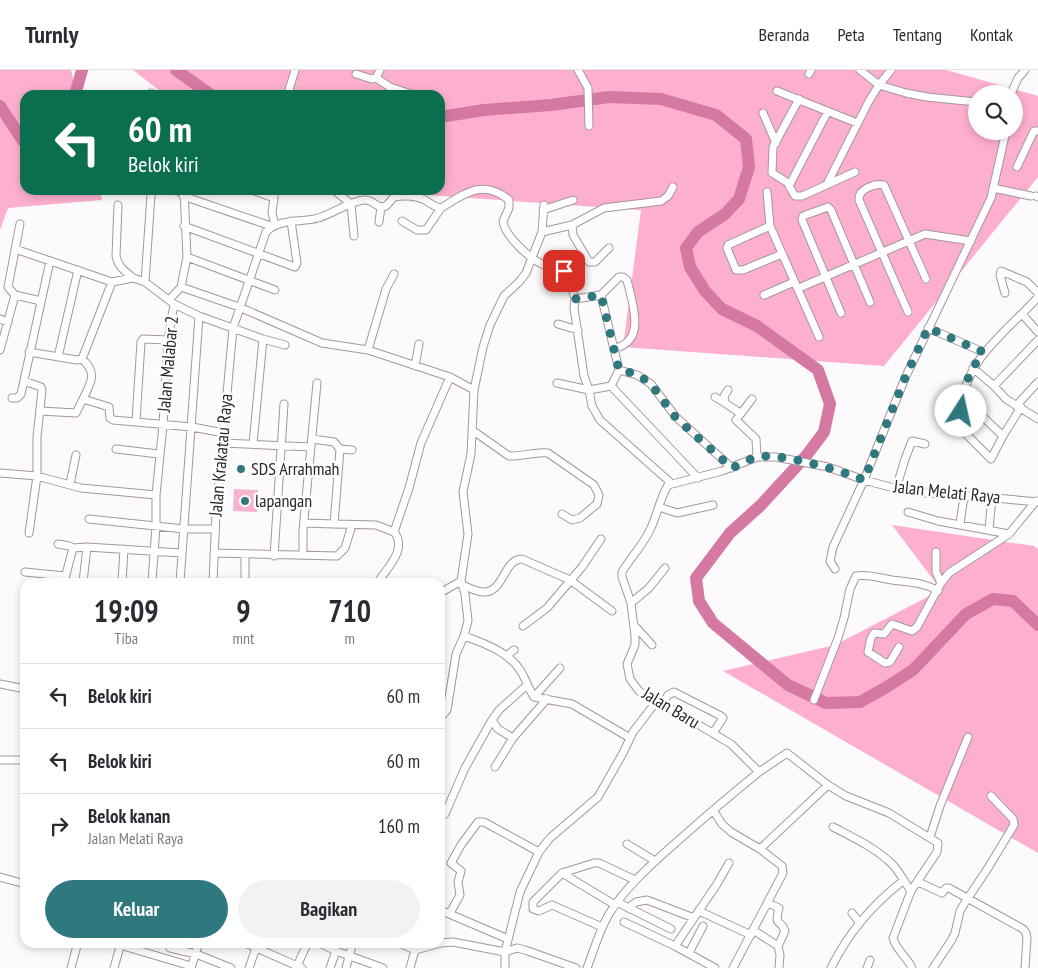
<!DOCTYPE html>
<html lang="id">
<style>
:root{--surface:#fff;--page:#f2f2f3;--text:#2b2b33;--muted:#7c7c81;--line:#e1e1e2;--accent:#2f787e}
body{margin:0;font-family:"PT Sans Narrow",sans-serif;background:var(--page);color:var(--text);height:100vh;display:flex;flex-direction:column;font-size:19px;white-space:nowrap}
*{box-sizing:border-box;margin:0}
p{font-size:16px;color:var(--muted)}
.icon{flex:none;width:28px;height:28px;fill:none;stroke:currentColor;stroke-width:2;stroke-linecap:round;stroke-linejoin:round}
.map{position:relative;flex:1;overflow:hidden}
.details{position:absolute;left:20px;top:508px;width:425px;height:370px;display:flex;flex-direction:column;background:var(--surface);border-radius:15px;box-shadow:0 2px 8px #0003}
.details>*{flex:none}
.banner{position:absolute;left:20px;top:20px;width:425px;height:105px;border-radius:15px;box-shadow:0 2px 8px #0003;background:#0b6e4f;color:#fff;overflow:hidden}
.fabs{position:absolute;left:968px;top:15px;display:grid;gap:10px}
.fabs a{display:grid;place-items:center;width:55px;height:55px;border-radius:50%;background:var(--surface);box-shadow:0 2px 8px #0003;font-size:25px}
.pin{position:absolute;display:grid;place-items:center;width:42px;height:42px;color:#fff;margin:-21px;border-radius:10px;box-shadow:0 2px 8px #0006}
.me{position:absolute;width:55px;margin:-28px;rotate:10deg;stroke-linejoin:round;filter:drop-shadow(0 0 4px #0008)}
.turn{display:flex;align-items:center;gap:18px;height:105px;padding:0 25px;font-size:22px}
.turn .icon{width:65px;height:65px;stroke-width:2.5}
.turn b{display:block;font-size:35px;line-height:42px}
.eta{display:flex;justify-content:space-evenly;align-items:center;height:85px;text-align:center}
.eta b{font-size:30px;font-weight:600;line-height:35px}
.action{display:flex;gap:10px;margin-top:auto;padding:10px 25px}
.action a{flex:1;height:58px;border-radius:30px;background:var(--accent);color:#fff;font-size:20px;font-weight:600;line-height:58px;text-align:center}
.action a+a{background:var(--page);color:var(--text)}
ul{padding:0;list-style:none}
li{display:flex;align-items:center;gap:15px;height:65px;padding:0 25px;border-top:1px solid var(--line)}
li div{flex:1}
li b{display:block;font-size:19px}
li em{font-style:normal}
header{display:flex;align-items:center;gap:30px;box-sizing:border-box;height:70px;padding:0 25px;background:var(--surface);border-bottom:1px solid var(--line)}
header strong{font-size:24px}
nav{display:flex;gap:28px;margin-inline-start:auto;font-size:18px}
.map>svg:first-child{display:block}
.green{fill:#f6b4cf}
.forest{fill:#fdafd0;fill-rule:evenodd}
.lines{fill:none;stroke-linecap:round;stroke-linejoin:round}
.river{stroke:#d579a3;stroke-width:12}
.minor-casing{stroke:#a5969c;stroke-width:9}
.minor{stroke:#fff;stroke-width:7}
.route{stroke:#2f787e;stroke-width:9;stroke-dasharray:0 16.2}
.poi-dot{fill:#2f787e;stroke:#fff;stroke-width:2}
.labels{text-anchor:middle;stroke-width:5;stroke-linejoin:round;paint-order:stroke}
.street-label{font-size:18px;fill:#2d272a;stroke:#fff}
.poi-label{font-size:18px;fill:#2d272a;stroke:#fff;text-anchor:start}
</style>
<header>
<strong>Turnly</strong>
<nav><a>Beranda</a><a>Peta</a><a>Tentang</a><a>Kontak</a></nav>
</header>
<div class="map">
<svg width="1038" height="898" viewBox="0 0 1038 898">
<rect width="100%" height="100%" fill="#fdfafb"/>
<path class="green" d="M234 419 258 420 257 442 233 441Z"/>
<path class="forest" d="M0 0H71L77 25H25V120H100L102 130 8 138 0 160Z
M133 0H946L1038 26V107L884 296 623 277 641 140 354 120H440V25H165ZM976 24H1014V61H976Z
M892 455 1034 476 1038 479V783L723 601 835 575 941 520Z"/>
<g class="lines">
<path class="river" d="M176 0 211 25
M75 25 82 0
M0 36 23 71 25 72
M440 47 484 40 551 35 609 27 661 29 716 45 746 69 749 97 739 129 725 144 698 162 686 178 690 197 705 221 722 239 757 256 818 300 830 334 824 362 806 386 761 435 730 463 696 508 699 531 713 553 788 615 826 633 860 632 885 618 913 600 966 544 993 529 1013 531 1038 555"/>
<g class="minor-casing">
<path id="minor" d="M578 0 588 18 589 56
M860 0 879 15 906 23 927 27 976 32
M356 4 372 9 376 8 380 0
M809 4 811 0
M376 8 390 17 414 25
M289 20 295 0
M777 21 857 53
M151 23 152 25
M1011 24 1018 8 1025 0
M828 41 789 116 795 126H802L855 102
M763 43 776 73
M1017 97 1032 65 1034 61H1038
M790 114 772 103 773 77 799 29
M827 114 869 31 879 15 891 0
M993 118 1031 126
M172 120 183 122
M252 120 274 128V120
M334 120 351 134 354 166
M767 122 770 156 819 267
M183 126 271 156
M1036 126 1038 127
M274 128 272 143 275 155
M118 135 116 186C118 197 125 201 133 208
M543 140 573 130
M402 151 417 160H426L441 138
M379 152 381 137
M20 154 8 217 15 225 41 231
M572 155 573 165 589 192H595L609 178
M184 156 295 197 297 193 291 151
M770 156 728 175 727 178 736 200H743L782 184
M542 162 572 155 604 138 661 131 668 126 673 117
M15 179 112 212 133 208 145 212 174 234 199 246 263 269 285 275
M187 187 275 220
M145 212 151 125 153 120
M181 217 239 237 322 273 368 280 450 307 474 320
M799 218 925 164 971 171
M1005 223 1000 205 1001 201 1027 212 1038 223
M601 225 619 207H623L627 210C632 232 647 271 615 278
M764 225 794 212
M575 229 601 225 619 300 611 316
M169 230 181 217 187 187 184 120
M908 242 859 130C858 119 875 113 884 115L926 209
M841 243 802 150 803 146 828 137 831 140 870 232
M1022 244 1038 262
M0 249 8 252
M558 254 578 260
M928 258 983 282
M0 280 15 225
M368 280 386 219 394 204
M29 282 77 290 82 289 112 212
M58 287 78 200
M82 289C98 303 91 312 83 329
M415 296 419 274
M973 298 994 316 1006 329 1038 349
M619 300 637 305 651 314 676 347 732 398
M24 311 41 317 42 320 37 367V406L29 463
M557 313 589 320 611 316 698 408
M994 316 1038 270
M728 320 724 326 725 333 740 343
M715 327 725 333
M962 327 1003 366
M12 328H17L21 324 50 191
M752 329 736 350 756 369 757 387
M1016 336 1038 312
M1021 337 1003 366 991 389 961 359C960 353 960 346 961 340 964 289 1007 262 1038 227
M40 341 76 343 83 329 109 337 110 348 113 350 192 357 224 363
M136 351 141 272 143 269 168 270
M472 360 509 386C522 387 536 381 548 383L594 415 599 425 597 434 580 448 572 450 562 444
M223 373 311 377
M253 374 263 269
M116 379 159 384
M340 379 352 380
M0 403 37 406 81 418 156 425
M70 414 76 385
M896 419 905 389 912 371 925 374
M659 437 677 443 713 435
M908 442 938 451 1009 464
M89 449 184 459H215
M304 453 334 454 340 379 334 372 312 369
M334 454 376 455 394 462C408 479 387 498 378 512
M960 454 964 426
M989 459 992 428
M394 462 409 418 421 373 450 307
M58 474 69 476 73 478 87 477 181 483
M936 482V502L941 513
M214 483 337 486 345 478 352 455
M303 485V460L317 313
M274 486 284 334
M835 499 830 491 833 477 864 410 905 308 991 128 1006 61
M25 502 65 506
M64 512 73 478
M83 512 87 477
M122 512 124 479
M152 512 156 456V425L163 355 168 270 174 234
M180 512 199 246
M213 512 216 444 233 258 266 162C279 148 301 153 318 148 333 144 347 132 364 130 372 129 375 136 381 137L386 136 394 127C403 125 415 126 423 129 429 132 434 137 441 138 464 124 483 108 509 130V138L503 151C504 165 529 188 542 194 550 198 560 198 568 203L575 229 574 238 584 306 589 320 592 336 600 350 671 413
M245 512V485
M462 515C468 517 478 523 485 522 504 521 504 489 522 489L570 510 612 541
M440 523 461 511
M631 533 649 518 665 498
M634 555 652 575
M523 556 547 538 582 497 601 469
M464 566C486 574 512 583 523 605 527 613 529 619 534 627L572 634 630 668
M899 577 890 592 885 593 868 582 871 568 874 563 884 564 892 554 912 561 917 557 941 513 949 503 1009 464 1036 431
M506 586 514 580
M0 614 25 619
M534 627 560 598
M814 630 838 568 844 548 850 519 856 506C869 504 879 508 892 510 908 512 923 512 938 521
M662 635 668 625 674 622 721 646 723 648 713 663
M440 648 447 640 456 584 464 566 468 551 465 524 461 511 468 464 463 422 471 384 474 320 483 277 490 255 504 226 519 212 526 203 542 162 544 135
M492 650 499 640 527 615
M0 690H25
M495 697 513 668
M759 702 787 683 828 715 846 726 889 743 938 773 937 782 911 821 893 868C896 880 907 887 912 898
M713 740 722 754 731 762 760 779 782 796 783 803 733 898
M445 744 465 698 492 650 498 659 513 668 547 629
M833 757C854 768 876 778 893 795 900 803 905 813 911 821
M930 767 940 736 968 667
M627 774 655 791
M760 779 828 715
M562 803 615 835
M0 807 25 814
M918 812 942 823 946 818H949L1023 859 1026 863 1027 868 1025 898
M617 832 671 859
M768 833 779 838C774 859 780 847 785 861L778 876
M628 838 636 832 647 830 694 848
M440 840 508 869
M699 841 751 865
M450 843 460 825 458 812 461 801 451 793 461 775 478 752H484L539 782
M852 843 860 853
M624 852 675 876 715 898
M602 857 552 835 539 841 533 839V832L562 803 594 793H599L635 810
M753 860 778 876 780 885 779 898
M243 872 302 898
M318 872 336 881 383 898
M397 872 415 880 417 872
M120 875 191 896
M675 876 717 814 729 793
M170 878 196 884 231 898
M505 882 520 822 539 782 550 768 598 727 623 683 633 662 656 632
M505 882 517 878 525 880 576 898
M689 883 703 856
M297 896 308 872
M71 898 78 872
M114 898 121 873
M191 898 199 872
M249 898 256 878
M330 898 336 881
M346 898 353 872
M410 898 415 880 441 873 453 872 505 882V898
M587 898C594 880 599 861 609 844 627 815 654 792 680 769 706 746 732 724 759 702L731 674 677 642 656 632 639 621 630 609 627 594 635 575V566L631 533 622 507V502C630 489 641 477 649 462 657 447 659 430 668 415L722 401 757 387H776L828 397 864 410 909 422 985 427 1038 432
M831 898C848 863 873 834 904 810
M867 898 870 890
M933 898 951 871 955 863 960 841 964 834 988 798 1014 755 1013 749 991 726"/>
</g>
<use href="#minor" class="minor"/>
</g>
<g class="lines">
<path class="route" d="M564 201 568 203 575 229 601 225 619 300 637 304 651 314 676 348 732 398C740 395 749 389 757 387 779 382 842 401 864 410L905 308 928 258 983 282C970 301 962 318 961 341"/>
</g>
<g class="poi-dot">
<circle cx="241" cy="399" r="5"/>
<circle cx="245" cy="431" r="5"/>
</g>
<g class="labels">
<g class="street-label">
<text transform="translate(168 294) rotate(-85)" y="6">Jalan Malabar 2</text>
<text transform="translate(221 385) rotate(-85)" y="6">Jalan Krakatau Raya</text>
<text transform="translate(947 422) rotate(6)" y="6">Jalan Melati Raya</text>
<text transform="translate(671 638) rotate(31)" y="6">Jalan Baru</text>
</g>
<g class="poi-label">
<text x="251" y="405">SDS Arrahmah</text>
<text x="255" y="437">lapangan</text>
</g>
</g>
</svg>
<div class="fabs">
<a><svg class="icon" aria-label="search" viewBox="0 0 24 24"><circle cx="10" cy="10" r="6"/><path d="M15 15l6 6"/></svg></a>
</div>
<div class="pin" style="left:564px;top:201px;background:#d93025"><svg class="icon" aria-label="arrive" viewBox="0 0 24 24"><path d="M6 21V4h12l-3 4 3 4H6"/></svg></div>
<svg class="me" style="left:961px;top:341px" viewBox="-20 -20 40 40"><circle r="19" fill="#fff"/><path d="M0-13L10 11 0 6-10 11z" fill="#2f787e"/></svg>
<div class="banner">
<div class="turn"><svg class="icon" aria-label="left" viewBox="0 0 24 24"><path d="M17 20v-9H6M10 6l-5 5 5 5"/></svg><div><b>60 m</b>Belok kiri</div></div>
</div>
<section class="details">
<div class="eta">
<div><b>19:09</b><p>Tiba</p></div>
<div><b>9</b><p>mnt</p></div>
<div><b>710</b><p>m</p></div>
</div>
<ul>
<li><svg class="icon" aria-label="left" viewBox="0 0 24 24"><path d="M17 20v-9H6M10 6l-5 5 5 5"/></svg><div><b>Belok kiri</b></div><em>60 m</em></li>
<li><svg class="icon" aria-label="left" viewBox="0 0 24 24"><path d="M17 20v-9H6M10 6l-5 5 5 5"/></svg><div><b>Belok kiri</b></div><em>60 m</em></li>
<li><svg class="icon" aria-label="right" viewBox="0 0 24 24"><path d="M7 20v-9h11M14 6l5 5-5 5"/></svg><div><b>Belok kanan</b><p>Jalan Melati Raya</p></div><em>160 m</em></li>
</ul>
<div class="action"><a>Keluar</a><a>Bagikan</a></div>
</section>
</div>
